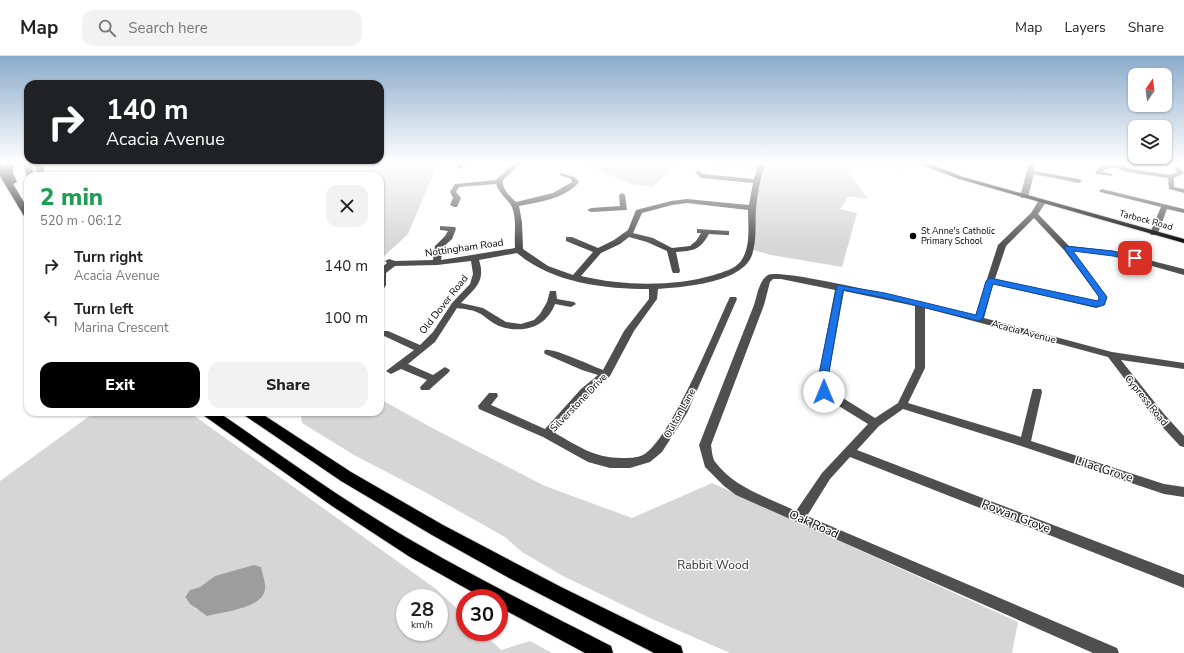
<!DOCTYPE html>
<meta charset="utf-8">
<style>
:root{--surface:#fff;--page:#f2f2f2;--text:#222;--muted:#767676;--line:#e0e0e0;--accent:#000}
body{margin:0;font-family:"Nunito Sans",sans-serif;background:var(--page);color:var(--text);height:100vh;display:flex;flex-direction:column;font-size:15px;white-space:nowrap}
*{box-sizing:border-box;margin:0}
p{font-size:13px;color:var(--muted)}
.icon{flex:none;width:22px;height:22px;fill:none;stroke:currentColor;stroke-width:2;stroke-linecap:round;stroke-linejoin:round}
.map{position:relative;flex:1;overflow:hidden}
.details{position:absolute;left:24px;top:116px;width:360px;height:244px;display:flex;flex-direction:column;background:var(--surface);border-radius:12px;box-shadow:0 1px 3px #0004}
.details>*{flex:none}
.guide{position:absolute;left:24px;top:24px;width:360px;height:84px;border-radius:12px;box-shadow:0 1px 3px #0004;background:#202124;color:#fff;overflow:hidden}
.needle{width:26px;rotate:14deg}
.controls{position:absolute;left:1128px;top:12px;display:grid;gap:8px}
.controls a{display:grid;place-items:center;width:44px;height:44px;border-radius:8px;background:var(--surface);box-shadow:0 1px 3px #0004;font-size:20px}
.speed{position:absolute;left:396px;top:533px;display:flex;gap:8px;font-size:20px;font-weight:700;text-align:center}
.speed>*{display:grid;place-content:center;width:52px;height:52px;border-radius:50%;background:var(--surface);box-shadow:0 1px 3px #0004;line-height:1}
.speed small{font-size:10px;font-weight:400}
.speed .limit{border:6px solid #d22;background:#fff;color:#111}
.pin{position:absolute;display:grid;place-items:center;width:34px;height:34px;color:#fff;margin:-17px;border-radius:8px;box-shadow:0 2px 6px #0006}
.me{position:absolute;width:44px;margin:-22px;rotate:0deg;stroke-linejoin:round;filter:drop-shadow(0 0 3px #0008)}
.turn{display:flex;align-items:center;gap:14px;height:84px;padding:0 16px;font-size:18px}
.turn .icon{width:52px;height:52px;stroke-width:2.5}
.turn b{display:block;font-size:28px;line-height:34px}
.round{display:grid;place-items:center;flex:none;width:42px;height:42px;border-radius:12px;background:var(--page)}
.overview{display:flex;align-items:center;justify-content:space-between;height:68px;padding:0 16px}
h1{font-size:24px;font-weight:800;line-height:30px;color:#1e9e55}
.cta{display:flex;gap:8px;margin-top:auto;padding:8px 16px}
.cta a{flex:1;height:46px;border-radius:12px;background:var(--accent);color:#fff;font-size:16px;font-weight:800;line-height:46px;text-align:center}
.cta a+a{background:var(--page);color:var(--text)}
ul{padding:0;list-style:none}
li{display:flex;align-items:center;gap:12px;height:52px;padding:0 16px}
li div{flex:1}
li b{display:block;font-size:15px}
li em{font-style:normal}
header{display:flex;align-items:center;gap:24px;box-sizing:border-box;height:56px;padding:0 20px;background:var(--surface);border-bottom:1px solid var(--line)}
header strong{font-size:19px}
nav{display:flex;gap:22px;margin-inline-start:auto;font-size:14px}
.search{width:280px;height:36px;background:var(--page);display:flex;align-items:center;gap:10px;box-sizing:border-box;padding:0 14px;border-radius:12px;color:var(--muted);font-size:15px}
.map>svg:first-child{display:block}
.green{fill:#d6d6d6;fill-rule:evenodd}
.water{fill:#9d9d9d}
.lines{fill:none;stroke-linecap:round;stroke-linejoin:round}
.major-casing{stroke:#dbdbdb;stroke-width:2}
.highway-casing{stroke:#dbdbdb;stroke-width:2}
.minor{fill:#4f4f4f;fill-rule:evenodd}
.major{fill:#000;fill-rule:evenodd}
.highway{fill:#000;fill-rule:evenodd}
.route{fill:#1a73e8;stroke:#114b97}
.poi-dot{fill:#000;stroke:#fff;stroke-width:1.5}
.labels{text-anchor:middle;stroke-width:3;stroke-linejoin:round;paint-order:stroke}
.far-street-label{font-size:9px;fill:#000;stroke:#fff}
.far-poi-label{font-size:9px;fill:#000;stroke:#fff;text-anchor:start}
.street-label{font-size:10px;fill:#000;stroke:#fff}
.near-street-label{font-size:12px;fill:#000;stroke:#fff}
.near-park-label{font-size:12px;fill:#2d2d2d;stroke:#fff}
</style>
<header>
<strong>Map</strong>
<div class="search"><svg class="icon" aria-label="search" viewBox="0 0 24 24"><circle cx="10" cy="10" r="6"/><path d="M15 15l6 6"/></svg>Search here</div>
<nav><a>Map</a><a>Layers</a><a>Share</a></nav>
</header>
<div class="map">
<svg width="1184" height="597" viewBox="0 0 1184 597">
<rect width="100%" height="100%" fill="#fff"/>
<path class="green" d="M52 107H438L408 178 380 204V120H53Z
M683 107 678 108 652 131 631 128 583 108Z
M705 107H883L918 110 904 113 860 110 848 116 868 143 849 140 840 153 857 157 842 211 771 199 750 193 760 115Z
M380 343 434 373 545 430 632 462 712 427 1018 566 1012 597H730L652 563 563 520 522 496 505 481 423 435 354 399 302 367 301 360 294 356H380Z
M95 356H189L436 533 465 560V576H482L501 594 530 585 552 597H0V425ZM233 516 197 554 185 542 190 534 200 531 215 520ZM405 542H439V576H405Z"/>
<path class="water" d="M254 509 261 511C262 518 266 526 265 533 264 552 222 556 207 560L190 548 185 541 190 534 200 531 215 520Z"/>
<g class="lines">
<g class="major-casing">
<path id="major" d="M917 107H927L963 121 1184 183V187L959 123Z"/>
</g>
<g class="highway-casing">
<path id="highway" d="M0 107H3L5 114V107H13V117L17 126 13 128 28 153V163L24 160 0 120Z
M23 107H31L34 120H28L27 122Z
M35 107H43L45 120H37Z
M201 356H218C285 402 352 451 423 491 484 526 548 558 611 590L613 597H585L499 551V542H483L410 501 332 450 203 359Z
M242 356H259L351 416 443 469 561 531 681 590 683 597H654L509 522 432 479 341 425 244 359Z"/>
</g>
<path class="minor" d="M460 107H467L460 113 457 111Z
M514 107H521L503 124C502 134 510 140 516 146L553 137 572 126 571 123 560 119V117L575 121 579 126C565 143 539 146 519 150L522 166 523 193 548 210 573 219 593 196 566 185V181H572L598 192 614 184 628 174 636 154 671 145 687 143 749 149 753 127 701 122 695 116 698 114 703 118 754 123 759 107H765C761 122 757 137 756 153 755 168 757 184 752 199 742 227 684 231 658 233L657 243 634 275 610 320 589 339 555 377C578 390 594 402 622 402 628 402 637 402 643 399 670 385 714 275 729 243L730 241H736L737 243 687 357 662 396 650 406 630 412H610L588 406 543 381 479 353 478 350 489 337H497L498 340 491 349 545 373 581 333 598 319 582 314 545 298 544 296 545 294C554 292 592 310 603 314L624 275 649 243V233C605 233 552 227 517 197L479 204C486 226 475 232 461 247L483 252 506 266 521 268 534 264 540 258 547 246 550 235H556L557 243 574 246 576 248 571 251 555 248C546 272 522 278 499 270 492 267 487 262 481 258 474 254 465 253 457 252L435 286 408 308 433 319 445 311 450 314 449 316 429 334H421L420 331 427 324 401 313 391 318 386 315 414 294 382 279 380 277 382 275H388L420 289 433 276 452 247 470 228 473 218 471 205 437 209 395 210 386 217V229L383 234 380 235V213L387 207 385 205 389 203 395 205 433 204 435 190 445 180 448 175 440 174V170L455 171 456 173 452 183 443 191 441 204 515 192C514 179 517 164 512 151 508 143 499 138 496 128L459 131 456 136 461 142 457 151H454L450 149 453 142 450 136 455 128 496 124ZM687 147 748 154C748 170 751 191 741 205 735 213 723 216 714 219 672 231 624 230 581 220L601 197 620 188 629 181 647 186 667 195 672 215 673 217H679L680 215 676 196C693 195 700 194 709 178L726 179H729V175L697 173V177H701L696 185 690 190 672 192 653 182 633 177 642 157 672 149Z
M1029 107H1035L1034 115 1079 123 1082 125 1079 127 1034 118 1028 141 1022 142 1020 141Z
M1105 107H1115L1127 112 1170 119 1177 116 1174 112 1175 111H1179L1184 117 1174 122V131L1184 133V137L1169 133 1168 122 1126 116 1114 111 1106 113 1102 116 1112 118V120L1096 118 1095 117 1099 111 1107 109Z
M1102 133 1184 153V157L1167 153 1158 177 1154 179H1151L1150 177 1161 151 1100 136 1099 135Z
M622 137 625 139 627 154 591 156 587 154 591 152 620 150 619 139Z
M1039 144H1045L1046 146 1038 158 1069 190 1113 195 1184 213V219L1113 199 1073 195 1107 241 1105 249 1096 252 993 228 984 262 1112 296 1184 307V313L1121 304 1164 358 1184 380V391L1180 390 1156 364 1108 301 925 252V312L908 347 1021 381 1032 336 1033 333H1041L1042 336 1031 385 1164 428 1184 431V441L1164 438 1021 390 903 353 879 370 857 394 1184 519V532L850 401 830 423 807 460 1117 592 1119 597H1093L736 439 724 430 705 411 699 389 754 249C757 240 759 224 768 219 783 211 948 253 975 260L998 189 1031 157ZM1034 162 1064 194 1099 241 1098 245 995 223 1006 190ZM773 223H781L835 234 817 328 821 339 868 368 822 417 796 455C769 442 735 432 716 407 712 403 712 394 711 389L764 249 770 226ZM844 235 915 250V312L898 347 875 362 830 334 827 328Z"/>
<use href="#major" class="major"/>
<use href="#highway" class="highway"/>
</g>
<linearGradient id="sky" x2="0" y2="1"><stop stop-color="#8aabca"/><stop offset="0.56" stop-color="#fff"/><stop offset="1" stop-color="#fff" stop-opacity="0"/></linearGradient>
<rect width="1184" height="191" fill="url(#sky)"/>
<path class="route" d="M1065 190 1113 195 1138 201 1139 202 1135 205 1113 200 1073 195 1107 241 1104 249 1096 251 993 228 983 262 979 265 885 242 843 234 827 328 829 336 824 339 820 336 817 328 837 229 885 237 976 259 986 225 990 222 1098 245 1099 241 1064 192Z"/>
<circle class="poi-dot" cx="913" cy="180" r="4"/>
<g class="labels">
<g class="far-street-label">
<text transform="translate(1146 164) rotate(15)" y="3">Tarbock Road</text>
</g>
<g class="far-poi-label">
<text x="921" y="178">St Anne's Catholic<tspan x="921" dy="10">Primary School</tspan></text>
</g>
<g class="street-label">
<text transform="translate(464 191) rotate(-8)" y="4">Nottingham Road</text>
<text transform="translate(443 248) rotate(-52)" y="4">Old Dover Road</text>
<text transform="translate(1024 275) rotate(15)" y="4">Acacia Avenue</text>
<text transform="translate(1147 344) rotate(51)" y="4">Cypress Road</text>
<text transform="translate(578 346) rotate(-46)" y="4">Silverstone Drive</text>
<text transform="translate(679 357) rotate(-61)" y="4">Oulton Lane</text>
</g>
<g class="near-street-label">
<text transform="translate(1104 413) rotate(18)" y="4">Lilac Grove</text>
<text transform="translate(1016 460) rotate(21)" y="4">Rowan Grove</text>
<text transform="translate(814 468) rotate(24)" y="4">Oak Road</text>
</g>
<g class="near-park-label">
<text x="713" y="513">Rabbit Wood</text>
</g>
</g>
</svg>
<div class="controls">
<a><svg class="needle" viewBox="-14 -14 28 28"><path d="M0-13l5 13h-10z" fill="#e53935"/><path d="M0 13l5-13h-10z" fill="#767676"/></svg></a>
<a><svg class="icon" aria-label="layers" viewBox="0 0 24 24"><path d="M12 4l9 5-9 5-9-5zM3 14l9 5 9-5"/></svg></a>
</div>
<div class="speed"><div>28<small>km/h</small></div><div class="limit">30</div></div>
<div class="pin" style="left:1135px;top:202px;background:#d93025"><svg class="icon" aria-label="arrive" viewBox="0 0 24 24"><path d="M6 21V4h12l-3 4 3 4H6"/></svg></div>
<svg class="me" style="left:824px;top:336px" viewBox="-20 -20 40 40"><circle r="19" fill="#fff"/><path d="M0-13L10 11 0 6-10 11z" fill="#1a73e8"/></svg>
<div class="guide">
<div class="turn"><svg class="icon" aria-label="right" viewBox="0 0 24 24"><path d="M7 20v-9h11M14 6l5 5-5 5"/></svg><div><b>140 m</b>Acacia Avenue</div></div>
</div>
<section class="details">
<div class="overview"><div><h1>2 min</h1><p>520 m · 06:12</p></div><a class="round"><svg class="icon" aria-label="close" viewBox="0 0 24 24"><path d="M6 6l12 12M18 6L6 18"/></svg></a></div>
<ul>
<li><svg class="icon" aria-label="right" viewBox="0 0 24 24"><path d="M7 20v-9h11M14 6l5 5-5 5"/></svg><div><b>Turn right</b><p>Acacia Avenue</p></div><em>140 m</em></li>
<li><svg class="icon" aria-label="left" viewBox="0 0 24 24"><path d="M17 20v-9H6M10 6l-5 5 5 5"/></svg><div><b>Turn left</b><p>Marina Crescent</p></div><em>100 m</em></li>
</ul>
<div class="cta"><a>Exit</a><a>Share</a></div>
</section>
</div>
